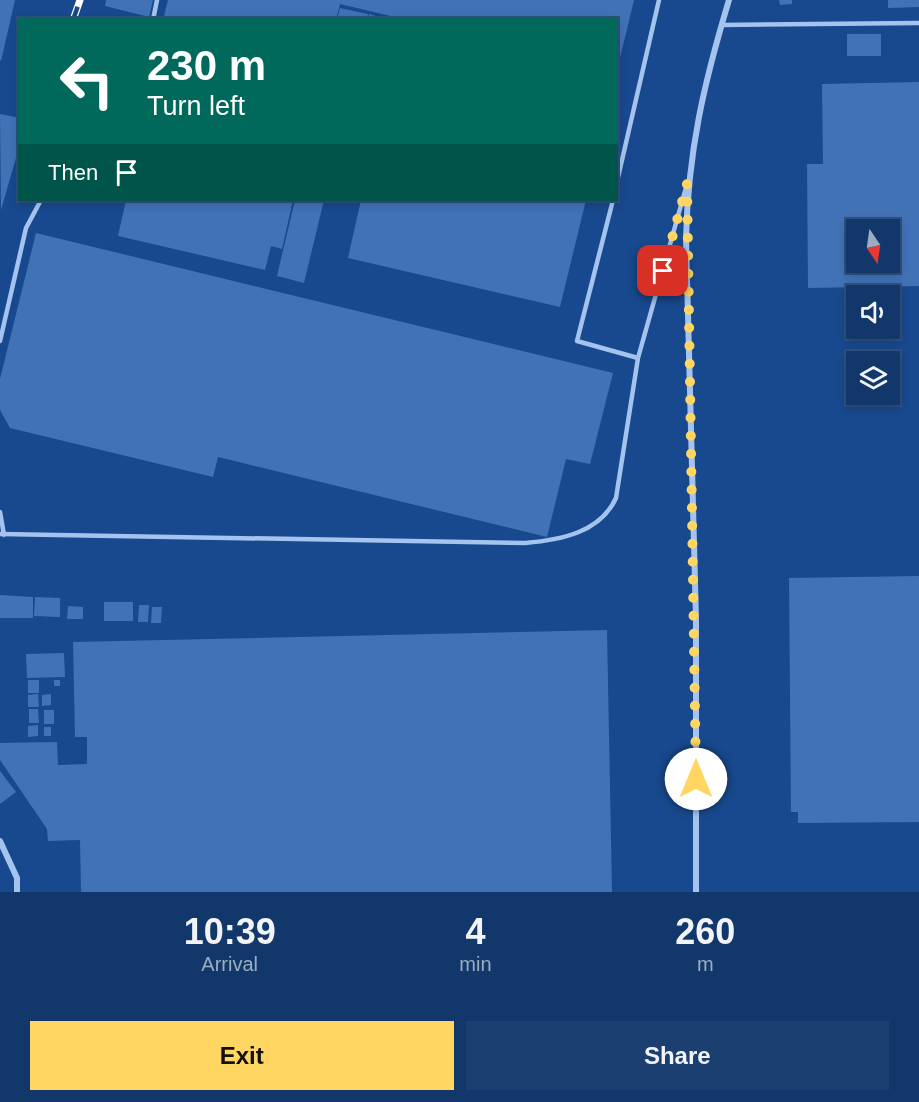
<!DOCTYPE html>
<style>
:root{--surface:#12376a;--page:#1b3f70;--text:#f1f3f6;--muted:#9cacc1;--line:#31517e;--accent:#ffd662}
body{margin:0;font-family:Helvetica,sans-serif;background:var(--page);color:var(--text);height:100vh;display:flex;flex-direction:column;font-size:22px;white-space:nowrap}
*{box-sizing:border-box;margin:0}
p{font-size:20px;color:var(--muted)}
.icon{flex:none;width:33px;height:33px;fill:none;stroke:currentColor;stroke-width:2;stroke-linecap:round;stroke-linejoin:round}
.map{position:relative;height:892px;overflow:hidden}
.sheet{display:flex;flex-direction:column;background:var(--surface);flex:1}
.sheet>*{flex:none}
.guide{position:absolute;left:18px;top:18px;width:600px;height:183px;border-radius:0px;box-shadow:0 3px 9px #0003,0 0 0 2px var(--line);background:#00695c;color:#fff;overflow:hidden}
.needle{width:39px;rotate:167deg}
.buttons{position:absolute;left:846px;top:219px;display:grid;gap:12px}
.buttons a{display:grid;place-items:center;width:54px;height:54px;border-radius:0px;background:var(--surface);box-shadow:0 3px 9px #0003,0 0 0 2px var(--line);font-size:30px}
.pin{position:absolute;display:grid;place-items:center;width:51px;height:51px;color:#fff;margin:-26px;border-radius:12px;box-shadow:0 3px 9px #0006}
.me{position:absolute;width:66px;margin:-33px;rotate:0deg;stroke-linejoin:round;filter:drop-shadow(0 0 4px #0008)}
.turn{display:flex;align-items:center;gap:21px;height:126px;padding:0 30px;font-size:27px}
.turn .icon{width:78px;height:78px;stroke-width:2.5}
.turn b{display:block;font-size:42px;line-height:51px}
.then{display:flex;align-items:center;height:57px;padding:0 30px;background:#0003;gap:12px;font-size:22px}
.eta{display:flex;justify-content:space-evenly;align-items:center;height:102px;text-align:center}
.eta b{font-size:36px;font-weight:600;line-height:42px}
.action{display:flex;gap:12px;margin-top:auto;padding:12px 30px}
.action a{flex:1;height:69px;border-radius:0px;background:var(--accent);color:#111;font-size:24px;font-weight:600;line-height:69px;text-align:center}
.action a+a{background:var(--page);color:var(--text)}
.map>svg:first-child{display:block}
.building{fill:#4172b6;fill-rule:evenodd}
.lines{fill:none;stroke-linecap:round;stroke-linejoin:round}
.service{stroke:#a4c4ef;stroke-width:4.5}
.minor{stroke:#a4c4ef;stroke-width:6}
.rail-casing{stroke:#fff;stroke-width:7}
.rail{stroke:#18498e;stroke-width:4.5;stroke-dasharray:14;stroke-linecap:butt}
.route{stroke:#ffd662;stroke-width:10;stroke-dasharray:0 18}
</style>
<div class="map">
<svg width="919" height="892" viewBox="0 0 919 892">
<rect width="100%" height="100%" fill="#18498e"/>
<path class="building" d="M0 0H15L1 61 0 60Z
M106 0H153L149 17 105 6Z
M168 0H634L617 70 616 20H407L340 4 336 20H163Z
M779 0H792V4L780 5Z
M888 0H919V7L888 8Z
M340 8 368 14 367 20H337Z
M369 14 387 19V20H368Z
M847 34H881V56H847Z
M919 82V286L808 288 807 164H823L822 84ZM856 230H890V262H856Z
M0 114 20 118V144L1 210Z
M126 200H293L282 249 271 246 265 270 118 236Z
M295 200H324L304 283 277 276Z
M361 200H586L560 307 348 258Z
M36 233 613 373 590 464 566 459 547 537 218 457 213 477 10 428 0 410V379Z
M919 576V822L798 823V812H791L789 578Z
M0 595 33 597V618H0Z
M35 597 60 598V617L34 616Z
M104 602H133V621H104Z
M139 605H149L148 622H138Z
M68 606 83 607V619H67Z
M152 607H162L161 623H151Z
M607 630 612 892H81L80 840 48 841 47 829 0 760V743L57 742 58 765 87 764V737H75L73 642Z
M64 653 65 677 27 678 26 654Z
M28 680H39V693H28Z
M54 680H60V686H54Z
M38 694 39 707H28V695Z
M51 694V705L42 706V695Z
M29 709H38L39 723H29Z
M44 710H54V724H44Z
M38 725V736L28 737V726Z
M44 727H51V736H44Z
M0 771 16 792 0 804Z"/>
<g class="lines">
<path class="service" d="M153 20 157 0
M722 25 919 23
M616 186 659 0
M613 200 577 341 638 358
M0 341 26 228 41 200
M0 512 4 535
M0 534 525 543C560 540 600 533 616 498L638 358 687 184"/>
<path class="minor" d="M0 841 17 878V892
M696 892V620L686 239C688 151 704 83 729 0"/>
<g class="rail-casing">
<path id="rail" d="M73 20 80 0"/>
</g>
<use href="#rail" class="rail"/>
</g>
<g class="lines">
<path class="route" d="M663 271 687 184 696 779"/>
</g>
</svg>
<div class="buttons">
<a><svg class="needle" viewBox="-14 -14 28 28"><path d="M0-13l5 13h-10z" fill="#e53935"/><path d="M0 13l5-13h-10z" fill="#9cacc1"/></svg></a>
<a><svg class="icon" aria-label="sound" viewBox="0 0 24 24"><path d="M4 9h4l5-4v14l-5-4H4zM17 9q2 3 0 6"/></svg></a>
<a><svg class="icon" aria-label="layers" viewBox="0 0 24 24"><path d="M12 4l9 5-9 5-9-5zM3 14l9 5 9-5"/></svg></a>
</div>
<div class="pin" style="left:663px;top:271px;background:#d93025"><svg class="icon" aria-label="arrive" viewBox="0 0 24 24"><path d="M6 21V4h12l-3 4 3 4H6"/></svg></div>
<svg class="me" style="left:696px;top:779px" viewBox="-20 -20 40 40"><circle r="19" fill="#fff"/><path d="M0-13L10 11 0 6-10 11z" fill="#ffd662"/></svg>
<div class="guide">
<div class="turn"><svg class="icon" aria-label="left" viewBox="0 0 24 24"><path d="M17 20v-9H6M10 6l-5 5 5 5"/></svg><div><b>230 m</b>Turn left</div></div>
<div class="then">Then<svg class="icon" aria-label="arrive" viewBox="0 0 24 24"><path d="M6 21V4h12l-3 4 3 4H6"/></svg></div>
</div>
</div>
<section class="sheet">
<div class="eta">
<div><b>10:39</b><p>Arrival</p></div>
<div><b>4</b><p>min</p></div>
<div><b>260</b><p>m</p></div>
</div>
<div class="action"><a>Exit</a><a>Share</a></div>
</section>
